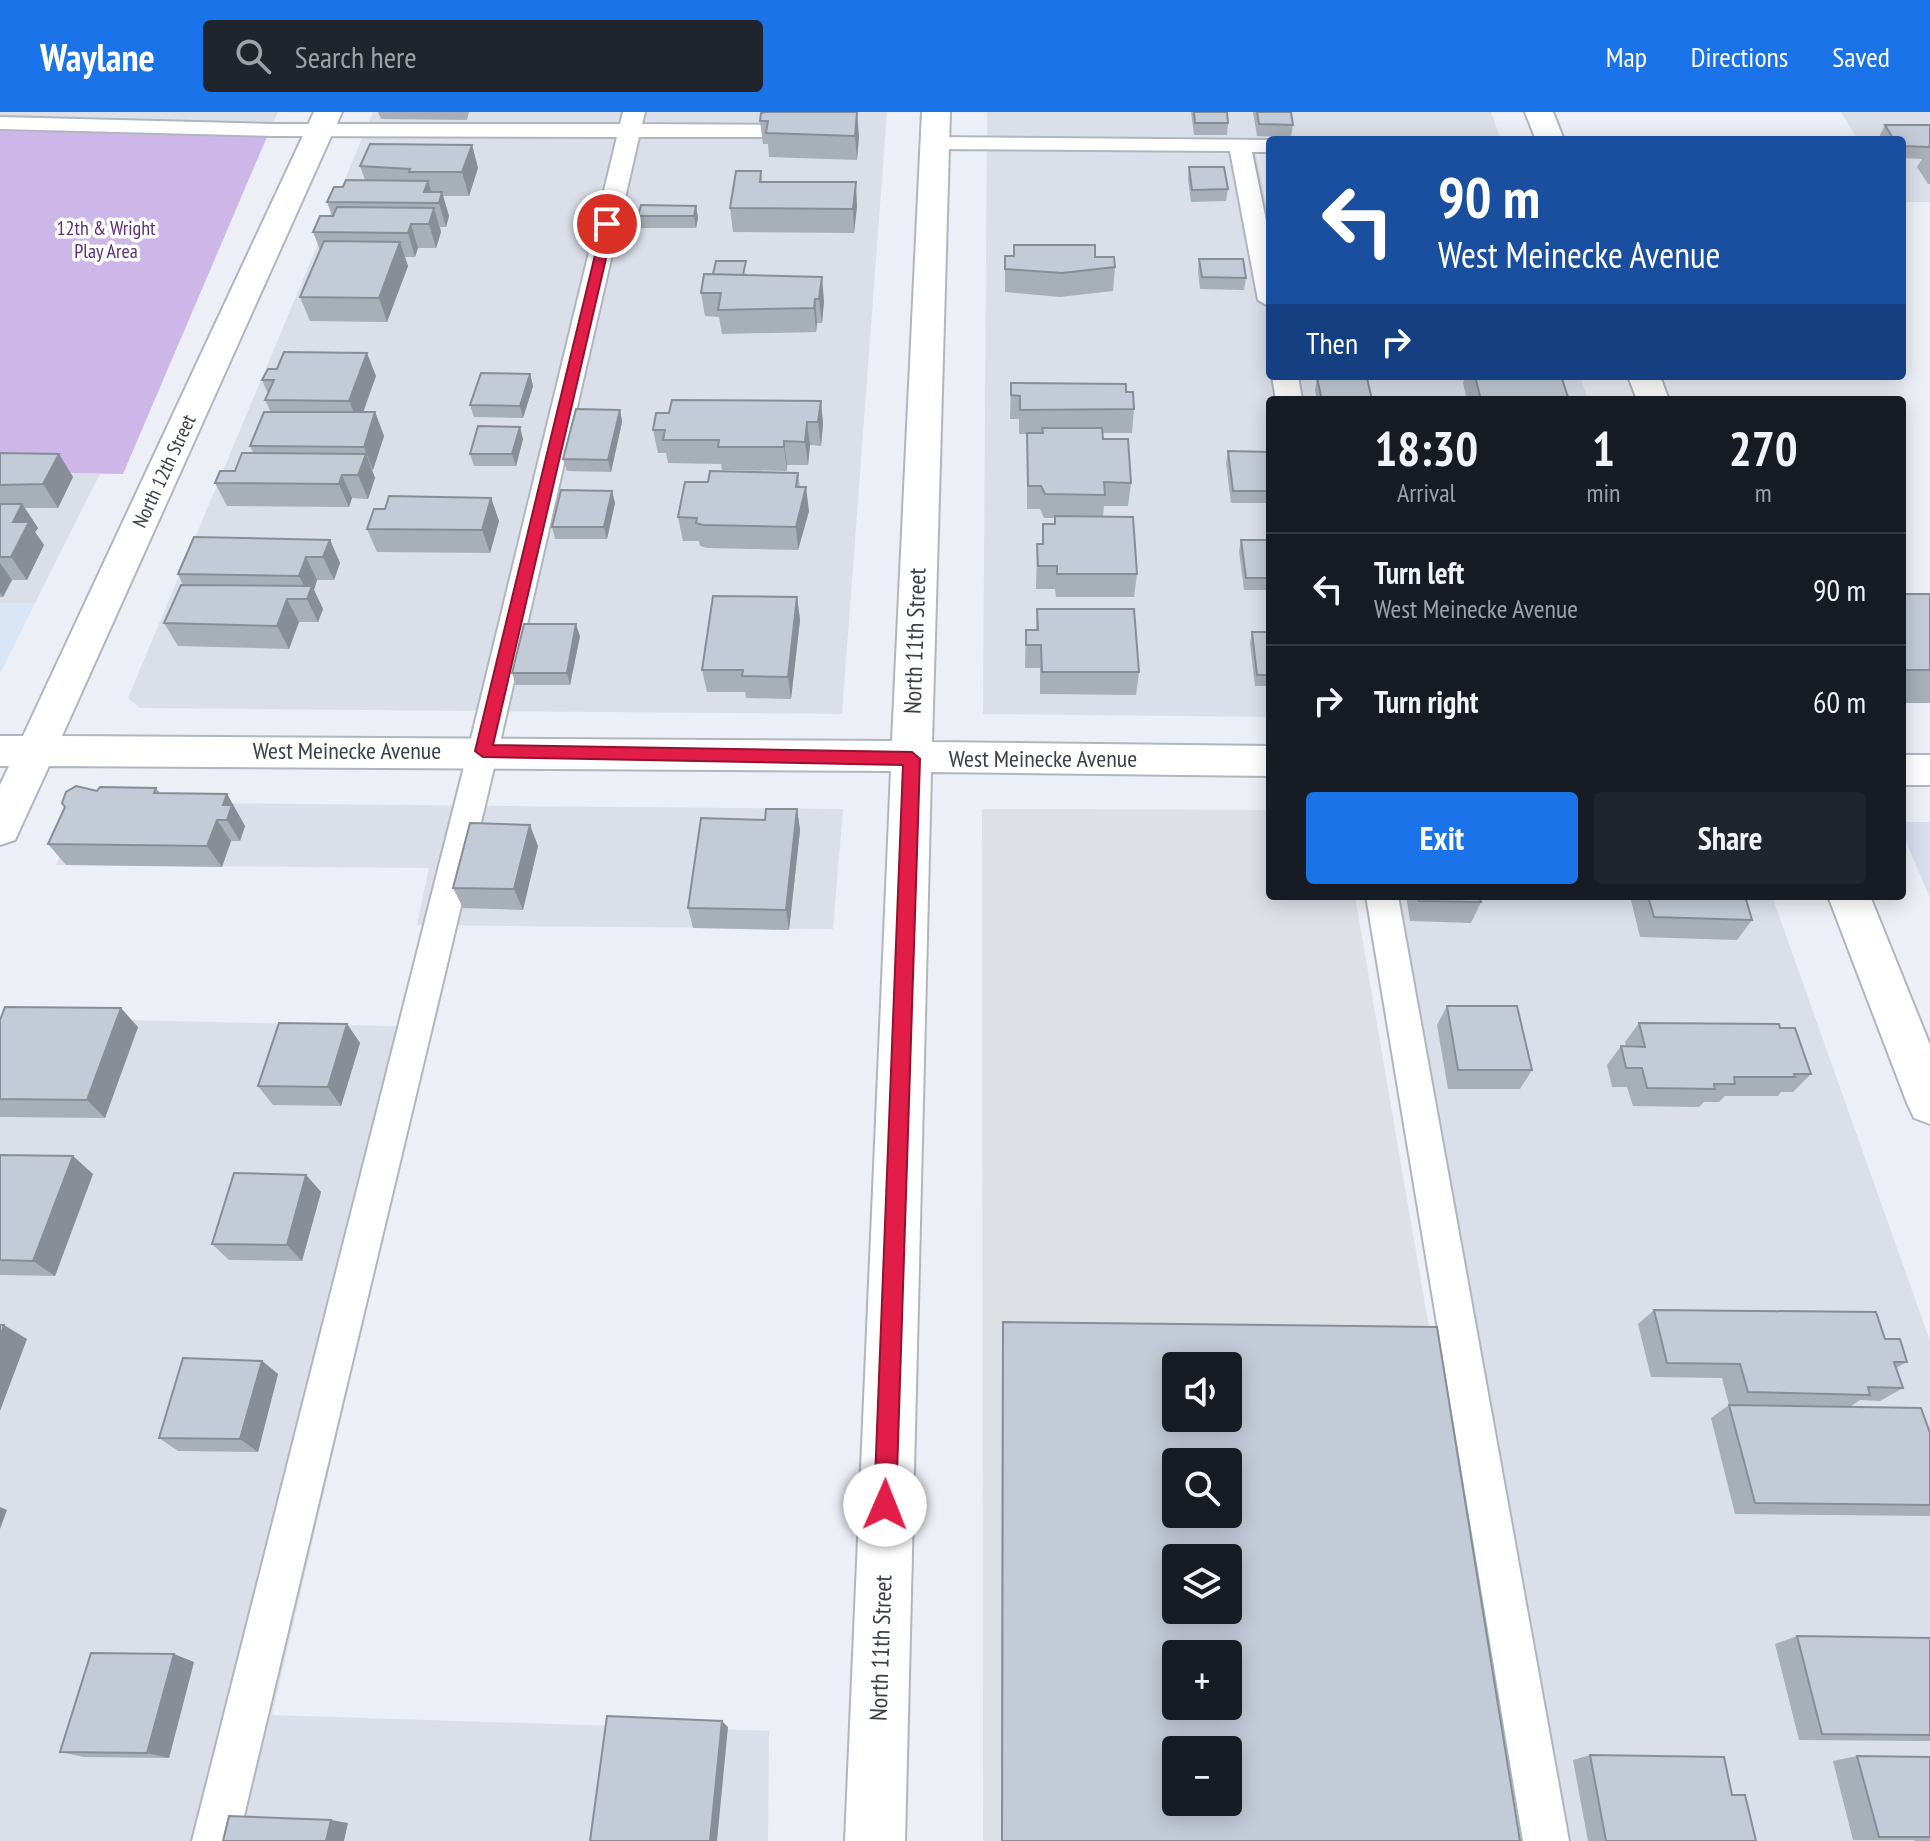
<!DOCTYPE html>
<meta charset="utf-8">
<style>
:root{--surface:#171b24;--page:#20242c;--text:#f1f3f6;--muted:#9ea1a6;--line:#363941;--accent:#1a73e8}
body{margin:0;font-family:"PT Sans Narrow",sans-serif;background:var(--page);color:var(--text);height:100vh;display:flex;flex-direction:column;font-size:30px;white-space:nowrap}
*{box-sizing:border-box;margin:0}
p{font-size:26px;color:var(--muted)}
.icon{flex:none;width:44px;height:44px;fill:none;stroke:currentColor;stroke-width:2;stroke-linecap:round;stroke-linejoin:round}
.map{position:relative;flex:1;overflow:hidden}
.sheet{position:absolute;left:1266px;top:284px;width:640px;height:504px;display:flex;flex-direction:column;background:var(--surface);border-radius:8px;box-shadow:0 4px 20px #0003}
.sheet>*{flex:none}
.guide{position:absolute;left:1266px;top:24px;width:640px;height:244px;border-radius:8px;box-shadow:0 4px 20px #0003;background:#1a4fa0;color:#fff;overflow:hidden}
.buttons{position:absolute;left:1162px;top:1240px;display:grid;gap:16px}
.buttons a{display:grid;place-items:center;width:80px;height:80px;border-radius:8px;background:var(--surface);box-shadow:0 4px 20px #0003;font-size:40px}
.pin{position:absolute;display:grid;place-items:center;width:68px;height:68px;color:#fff;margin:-34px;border:4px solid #fff;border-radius:50%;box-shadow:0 2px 8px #0007}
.me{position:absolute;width:88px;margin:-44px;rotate:1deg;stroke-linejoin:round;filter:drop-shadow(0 0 6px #0008)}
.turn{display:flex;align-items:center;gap:28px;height:168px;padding:0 40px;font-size:36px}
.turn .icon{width:104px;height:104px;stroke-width:2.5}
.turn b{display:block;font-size:56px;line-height:68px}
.then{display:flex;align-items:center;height:76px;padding:0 40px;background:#0003;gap:16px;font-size:30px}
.eta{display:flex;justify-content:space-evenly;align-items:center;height:136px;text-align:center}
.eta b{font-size:48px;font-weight:600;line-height:56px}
.action{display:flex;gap:16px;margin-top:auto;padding:16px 40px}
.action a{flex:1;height:92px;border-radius:8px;background:var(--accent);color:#fff;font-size:32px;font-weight:600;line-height:92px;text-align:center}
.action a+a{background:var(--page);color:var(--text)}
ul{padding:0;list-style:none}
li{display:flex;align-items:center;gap:24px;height:112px;padding:0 40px;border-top:2px solid var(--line)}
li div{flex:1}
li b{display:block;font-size:30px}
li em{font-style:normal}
header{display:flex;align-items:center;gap:48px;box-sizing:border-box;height:112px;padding:0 40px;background:var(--accent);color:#fff}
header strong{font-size:38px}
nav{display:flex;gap:44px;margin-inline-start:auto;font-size:28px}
.search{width:560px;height:72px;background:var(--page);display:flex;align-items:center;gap:20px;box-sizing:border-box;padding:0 28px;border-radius:8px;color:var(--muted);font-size:30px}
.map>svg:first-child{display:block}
.residential{fill:#dbdfe9}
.commercial{fill:#d9e6f6}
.industrial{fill:#dde1e6;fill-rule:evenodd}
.education{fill:#d7deee}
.green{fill:#ccb7e8}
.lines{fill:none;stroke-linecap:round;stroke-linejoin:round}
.service-casing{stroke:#afb6c1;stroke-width:4}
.minor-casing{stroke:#afb6c1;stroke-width:4}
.service{fill:#fff;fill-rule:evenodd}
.minor{fill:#fff;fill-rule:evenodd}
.wall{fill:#a7afb9}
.shaded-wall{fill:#888e96}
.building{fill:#c2cbd7;stroke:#888e96;stroke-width:2;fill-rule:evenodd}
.route{fill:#e11d48;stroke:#92132f;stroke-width:2}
.labels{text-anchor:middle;stroke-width:7;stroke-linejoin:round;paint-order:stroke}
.far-park-label{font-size:20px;fill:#5d2e7b;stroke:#fff}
.far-street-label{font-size:20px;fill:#3a404a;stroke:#fff}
.street-label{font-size:24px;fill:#3a404a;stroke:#fff}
</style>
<header>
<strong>Waylane</strong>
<div class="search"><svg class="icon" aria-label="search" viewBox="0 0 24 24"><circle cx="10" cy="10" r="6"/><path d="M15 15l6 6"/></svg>Search here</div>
<nav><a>Map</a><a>Directions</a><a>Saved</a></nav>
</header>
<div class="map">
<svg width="1930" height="1729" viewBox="0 0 1930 1729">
<rect width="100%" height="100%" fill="#eceff6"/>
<path class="residential" d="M0 0H278L269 20 0 19Z
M373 0H887L842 602 140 596 128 586Z
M987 0H1491L1501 28H1270L1255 36 1270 113V264H1580L1588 288H1270V605L983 602Z
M1841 0H1930V90H1902V28H1858Z
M0 360 100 362 35 491H0Z
M85 690 843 697 833 817 417 813 429 756 56 753Z
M1382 784H1772L1930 1229V1729H1546Z
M0 905 432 915 272 1603 769 1619 768 1729H0Z"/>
<path class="commercial" d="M0 491H35L0 562Z"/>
<path class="industrial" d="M982 697 1270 698V784H1355L1517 1729H983ZM1176 1254H1228V1306H1176ZM1176 1350H1228V1402H1176ZM1176 1446H1228V1498H1176ZM1176 1542H1228V1594H1176ZM1176 1638H1228V1690H1176Z"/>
<path class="education" d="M1902 710H1930V786L1902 720Z"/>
<path class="green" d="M0 19 269 20 123 362 0 360Z"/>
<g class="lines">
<g class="service-casing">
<path id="service" d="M623 0H645L642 12 805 13 816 19 805 25H639L498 639 238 1729H192L468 639 617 25 274 24 0 17V5L274 12H620Z
M934 25 1276 28H1270V40H1252L1270 128V195L1258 188 1230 39 926 37 923 32Z
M1272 264H1298L1302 288H1276Z
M1366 784H1398L1569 1729H1523Z"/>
</g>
<g class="minor-casing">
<path id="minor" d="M314 0H342L62 624 892 629 922 0H950L932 630 1270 634V664L931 660 905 1729H845L891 659 49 654 15 728 0 733V673L9 654H0V624H23Z
M1525 0H1553L1564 28H1536Z
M1628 264H1660L1669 288H1637Z
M1902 643H1930V673H1902Z
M1828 784H1870L1930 933V1012L1914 1006 1907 991Z"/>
</g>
<use href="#service" class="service"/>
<use href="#minor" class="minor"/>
</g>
<path class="wall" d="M378 0H469L467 8 381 7Z
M1191 0H1227L1228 11 1227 23H1194Z
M1253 0H1291L1293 13 1291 25 1257 24Z
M761 1 859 24 857 48 769 45 768 32H763L760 9Z
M1885 13H1930V72H1928L1917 55 1922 47 1902 46V28H1881L1879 25Z
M472 33 478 56 469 84H443L449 104 446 115H440L441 120 436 136H418L415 145H405L408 154 387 210 310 209 300 185 320 138 313 120 332 104 327 90 343 75 365 68 360 54Z
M1189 55 1228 77 1226 89 1191 90 1188 67Z
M761 59 762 70 857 94 854 121 733 120 730 96Z
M696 94 698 106 696 116H640L638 104Z
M1005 144 1095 145 1115 155 1113 179 1060 185 1005 180Z
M1199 147 1246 166 1244 178 1200 177 1198 159Z
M747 161V163L824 189 822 211H817L816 220 722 222 719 205 705 204 701 181Z
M530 262 533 274 523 306 474 305 470 293Z
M376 264 363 300H375L384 324 373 358H372L375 366 368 387 352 386 349 395 227 394 215 371 235 359 254 342 250 334 271 300 265 288 268 282 262 268Z
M1465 264H1475L1569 288H1467L1463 271Z
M1317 266 1372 288H1317L1315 278Z
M1011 271 1126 280 1134 297 1132 321H1103V327L1131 371 1128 394H1104L1103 405 1137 462 1134 485H1056L1055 477H1036L1037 432H1042L1043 412H1054L1055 406H1044L1040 397H1027V322H1019V307H1010Z
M821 289 823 312 821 334 810 333 808 353H787V359L722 358 721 352 668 351 666 341H658L653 318Z
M620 298 622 310 611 360 567 359 563 347Z
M523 327 516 354H474L470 342Z
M1228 339 1270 340V391H1231L1226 351Z
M0 341 59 342 73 365 58 396H25L38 416 35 420 44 433 27 468H12L3 485H0Z
M798 361 800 375 809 399 798 438 707 436 700 434 699 429H683L678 405 708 370Z
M612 379 615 391 607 427H555L552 415Z
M491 386 499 409 490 441 377 440 367 417 385 397Z
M330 428 340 451 334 468H317L314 478 323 497 318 510H299L289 537 178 534 164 511 183 473 178 462Z
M1241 428H1270V478H1244L1239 439Z
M1902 482H1930V591H1902Z
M797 485 800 508 791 587 746 586 745 580H707L702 558Z
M1037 497 1139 560 1136 583 1040 582V556H1025L1026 518H1036Z
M1252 520H1270V574H1255L1250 531Z
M580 524 570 573H516L512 561Z
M156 676 160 681 227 682 245 714 240 729H231L222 755 66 753 48 732 65 695 97 679Z
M797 697 800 718 789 818 693 816 688 796 765 708Z
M538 734 523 798 463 796 453 776Z
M1406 784H1479L1481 790 1471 811 1410 809Z
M1630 784H1745L1752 808 1737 828 1640 825Z
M1447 894 1532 958 1520 977H1448L1437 913Z
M0 908 138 915 105 1006 0 1005Z
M1639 911 1780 916 1811 962 1793 980H1781L1778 984H1725L1719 990H1704L1699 995 1633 994 1627 975H1612L1607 953 1621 934H1626L1625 930Z
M347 912 360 931 341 994 273 993 258 974Z
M0 1043 93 1062 55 1164 0 1163Z
M306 1063 321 1080 302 1149 229 1148 212 1132Z
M1654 1198 1885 1227 1907 1250 1896 1256 1903 1276 1880 1289 1860 1288 1850 1295 1930 1321V1404L1735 1402 1711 1306 1729 1293 1722 1266 1651 1265 1638 1212Z
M1003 1210 1520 1729H1001L1002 1231Z
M262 1249 278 1262 258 1340 178 1339 159 1326Z
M1797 1524 1930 1526V1629L1799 1628 1775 1532Z
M194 1550 169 1646 84 1645 60 1640Z
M1590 1643 1732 1683 1756 1729H1588L1573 1648Z
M1857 1644 1930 1645V1729H1915L1914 1728H1853L1833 1649Z"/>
<path class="shaded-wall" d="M857 0 859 24 857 48 855 24Z
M472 33 478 56 469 84 462 60Z
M428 69 435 91 424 80Z
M856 70 857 94 854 121 853 97Z
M442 80 449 104 446 115 439 91Z
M696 94 698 106 696 116 694 104Z
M434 96 441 120 436 136 429 112Z
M411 112 418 136 415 145 408 121Z
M400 130 408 154 387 210 379 186Z
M822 165 824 189 822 211 819 187Z
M815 187 817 211 816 220 814 196Z
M367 241 376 264 359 312 349 289Z
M530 262 533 274 523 306 520 294Z
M821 289 823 312 821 334 818 310Z
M620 298 622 310 611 360 608 348Z
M375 300 384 324 373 358 364 335Z
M807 310 810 333 808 353 805 330Z
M520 315 523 327 516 354 512 342Z
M784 329 787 353V359L784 335Z
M59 342 73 365 58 396 43 372Z
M366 342 375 366 368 387 358 363Z
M342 363 352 386 349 395 339 372Z
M806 375 809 399 798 438 796 415Z
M612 379 615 391 607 427 604 415Z
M491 386 499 409 490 441 482 418Z
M22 392 38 416 35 420 44 433 27 468 11 445 13 410Z
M330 428 340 451 334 468 323 445Z
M306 445 317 468 314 478 323 497 318 510 307 487 309 483 299 464Z
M0 451 12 468 3 485 0 481Z
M797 485 800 508 791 587 788 565Z
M287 487 299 510 289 537 277 514Z
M576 512 580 524 570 573 567 561Z
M227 682 245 714 240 729 227 708 223 693Z
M797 697 800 718 789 818 786 798Z
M217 708 231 729 222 755 207 734Z
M530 713 538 734 523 798 514 777Z
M121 896 138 915 105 1006 87 988Z
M347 912 360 931 341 994 328 975Z
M73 1044 93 1062 55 1164 33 1149Z
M306 1063 321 1080 302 1149 287 1133Z
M4 1213 27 1227 0 1299V1225Z
M262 1249 278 1262 258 1340 240 1327Z
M0 1395 7 1398 0 1417Z
M174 1542 194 1550 169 1646 147 1641Z
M722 1609 728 1615 717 1729H710Z
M331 1708 348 1711 344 1729H326Z"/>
<path class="building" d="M766 0H857L855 24 766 21 768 9H760L761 1Z
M1194 0H1227L1228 11H1195Z
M1257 0H1291L1293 13 1259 12Z
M1885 13H1930V32L1929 35 1902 34V28H1894Z
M370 32 472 33 462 60H409L410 57 360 54Z
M1189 55H1224L1228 77 1192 78Z
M736 59H761L760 70H856L853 97 730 96Z
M346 68 428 69 424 80H442L439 91 327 90 334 75H343Z
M641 93 696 94 694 104H638Z
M337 95 434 96 429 112H411L408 121 313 120 320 104H333Z
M324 129 400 130 379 186 300 185Z
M1014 133H1095V145H1114L1115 155 1062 161 1005 157V144H1014Z
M1199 147H1243L1246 166 1202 165Z
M716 149H746L743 163 713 162Z
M704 162 822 165 819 187H815L814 196 718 198 721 181H701Z
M284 240 367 241 349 289 265 288 274 268H262L268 257H277Z
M481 261 530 262 520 294 470 293Z
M1475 264H1561L1569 288H1481Z
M1317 266H1367L1372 288H1322Z
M1011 271 1126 272V280H1133L1134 297 1020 298V284L1011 283Z
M672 288 821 289 818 310H807L805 330 784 329V335H718L719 328H663L665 318H653L656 301H669Z
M576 297 620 298 608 348 563 347Z
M264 300H375L364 335 250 334Z
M478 314 520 315 512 342H470Z
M1042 316H1102L1103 327H1128L1131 371 1104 370 1105 383 1045 382 1041 374H1028L1027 321H1043Z
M1228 339 1270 340V379H1233Z
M0 341 59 342 43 372 0 373Z
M242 341 366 342 358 363H342L339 372 215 371 220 359H235Z
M710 359 798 361 796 375H806L796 415 703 413 696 411 697 406 678 405 685 370H708Z
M561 378 612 379 604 415H552Z
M389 384 491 386 482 418 367 417 374 397H385Z
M0 392H22L13 410H29L11 445H0Z
M1055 404 1133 405 1137 462H1057V454H1038L1037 432H1043V412H1055Z
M194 425 330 428 323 445H306L299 464 178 462Z
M1241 428H1270V466H1246Z
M181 473 312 474 307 487H287L277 514 164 511Z
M1902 482H1930V558H1903L1902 556Z
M713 484 797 485 788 565 742 564 743 558H702Z
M1037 497H1134L1139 560H1042L1041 533H1026V518H1038Z
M524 512H576L567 561H512Z
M1252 520H1270V563H1257Z
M76 674 97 679 100 675 156 676 154 681 227 682 223 693H232L227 708H217L207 734 48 732 65 695 62 691 66 680Z
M766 697H797L786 798 688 796 701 706 765 708Z
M470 711 530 713 514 777 453 776Z
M1418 784H1479L1481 790 1419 789Z
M1648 784H1745L1752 808 1654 805Z
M1447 894H1517L1532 958H1458Z
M5 895 121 896 87 988 0 987V908Z
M279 911 347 912 328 975 258 974Z
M1639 911 1779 912 1780 916H1795L1811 962H1794L1795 965H1734L1735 972H1714L1715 977 1647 976 1642 956H1626L1621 934 1645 935Z
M0 1043 73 1044 33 1149 0 1148Z
M234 1061 306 1063 287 1133 212 1132Z
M1654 1198 1876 1200 1885 1227H1900L1907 1250H1894L1903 1276 1868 1275 1870 1283 1748 1280 1740 1252 1667 1251Z
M1003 1210 1437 1215 1520 1729H1002ZM1176 1254H1228V1306H1176ZM1176 1350H1228V1402H1176ZM1176 1446H1228V1498H1176ZM1176 1542H1228V1594H1176ZM1176 1638H1228V1690H1176Z
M0 1213H4L0 1225Z
M183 1246 262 1249 240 1327 159 1326Z
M1729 1293 1921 1296 1930 1321V1393L1755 1391Z
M1797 1524 1930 1526V1623L1822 1622Z
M91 1541 174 1542 147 1641 60 1640Z
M607 1604 722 1609 710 1729H590Z
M1590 1643 1724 1645 1732 1683H1745L1756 1729H1606Z
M1857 1644 1930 1645V1725H1879Z
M229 1704 331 1708 326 1729H223Z"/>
<path class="route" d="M603 110 614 112 493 633 912 640 920 647 896 1393 893 1401 885 1404 877 1401 874 1393 903 653 483 645 475 639Z"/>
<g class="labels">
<g class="far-park-label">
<text x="106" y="123">12th &amp; Wright<tspan x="106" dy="23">Play Area</tspan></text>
</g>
<g class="far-street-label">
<text transform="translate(164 359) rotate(-65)" y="7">North 12th Street</text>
</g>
<g class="street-label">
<text transform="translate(915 529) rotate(-88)" y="8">North 11th Street</text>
<text x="347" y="647">West Meinecke Avenue</text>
<text x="1043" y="655">West Meinecke Avenue</text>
<text transform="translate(881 1536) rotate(-88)" y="8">North 11th Street</text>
</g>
</g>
</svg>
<div class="buttons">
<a><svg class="icon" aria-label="sound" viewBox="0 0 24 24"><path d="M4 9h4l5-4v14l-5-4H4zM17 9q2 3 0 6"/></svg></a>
<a><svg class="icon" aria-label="search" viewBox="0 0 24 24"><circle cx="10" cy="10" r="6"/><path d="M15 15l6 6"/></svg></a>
<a><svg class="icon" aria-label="layers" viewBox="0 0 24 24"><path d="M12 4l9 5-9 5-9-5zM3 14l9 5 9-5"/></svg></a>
<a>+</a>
<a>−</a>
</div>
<div class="pin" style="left:607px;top:112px;background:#d93025"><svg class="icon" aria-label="arrive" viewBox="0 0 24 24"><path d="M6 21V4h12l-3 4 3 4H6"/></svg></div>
<svg class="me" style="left:885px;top:1393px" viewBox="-20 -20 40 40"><circle r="19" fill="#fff"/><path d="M0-13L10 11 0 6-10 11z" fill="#e11d48"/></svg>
<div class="guide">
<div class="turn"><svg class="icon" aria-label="left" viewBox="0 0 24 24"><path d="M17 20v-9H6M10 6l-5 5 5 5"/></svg><div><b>90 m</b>West Meinecke Avenue</div></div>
<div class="then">Then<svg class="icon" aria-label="right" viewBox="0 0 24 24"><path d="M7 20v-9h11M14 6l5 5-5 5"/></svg></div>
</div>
<section class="sheet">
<div class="eta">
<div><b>18:30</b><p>Arrival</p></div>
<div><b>1</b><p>min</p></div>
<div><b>270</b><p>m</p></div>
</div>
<ul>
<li><svg class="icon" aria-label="left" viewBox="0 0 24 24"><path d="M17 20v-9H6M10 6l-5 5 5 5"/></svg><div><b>Turn left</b><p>West Meinecke Avenue</p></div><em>90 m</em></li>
<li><svg class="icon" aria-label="right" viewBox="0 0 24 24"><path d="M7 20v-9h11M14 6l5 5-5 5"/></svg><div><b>Turn right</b></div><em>60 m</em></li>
</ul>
<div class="action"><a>Exit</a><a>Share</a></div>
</section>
</div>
